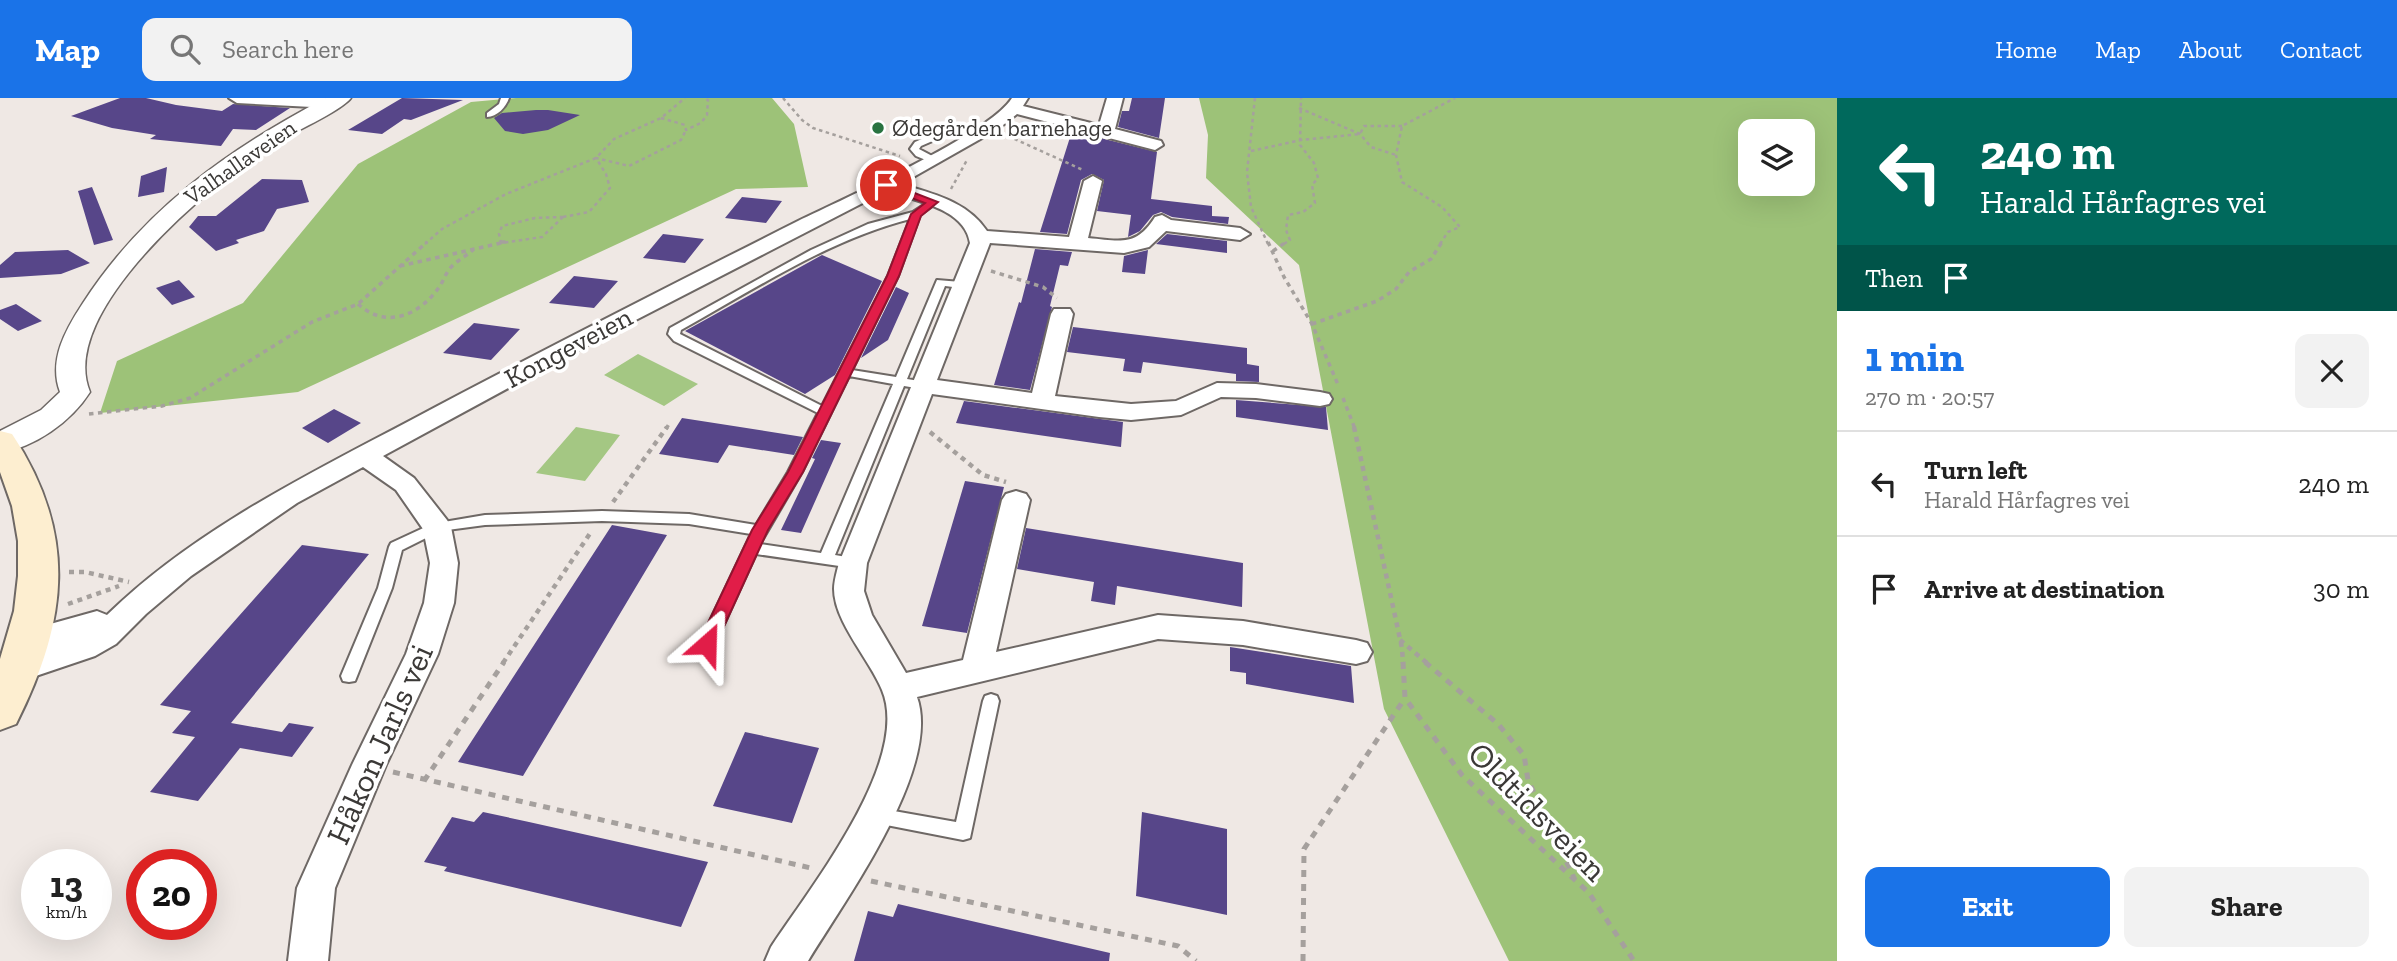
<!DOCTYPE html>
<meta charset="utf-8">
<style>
:root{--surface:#fff;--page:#f2f2f2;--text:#222;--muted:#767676;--line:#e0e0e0;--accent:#1a73e8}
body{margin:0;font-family:"Zilla Slab",serif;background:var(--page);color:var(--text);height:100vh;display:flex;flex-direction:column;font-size:26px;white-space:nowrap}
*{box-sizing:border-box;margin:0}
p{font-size:23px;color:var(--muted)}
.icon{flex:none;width:38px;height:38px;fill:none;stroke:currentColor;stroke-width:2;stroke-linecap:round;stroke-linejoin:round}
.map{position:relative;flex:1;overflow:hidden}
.panel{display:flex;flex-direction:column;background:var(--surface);width:560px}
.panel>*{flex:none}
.guide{background:#00695c;color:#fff;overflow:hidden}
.buttons{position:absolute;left:1738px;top:21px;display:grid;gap:14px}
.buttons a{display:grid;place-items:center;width:77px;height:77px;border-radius:14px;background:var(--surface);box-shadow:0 7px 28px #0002;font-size:35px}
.speed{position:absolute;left:21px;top:751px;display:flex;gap:14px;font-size:35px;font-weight:700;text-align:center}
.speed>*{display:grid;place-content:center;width:91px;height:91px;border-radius:50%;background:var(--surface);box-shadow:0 7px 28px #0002;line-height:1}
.speed small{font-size:18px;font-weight:400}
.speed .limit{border:10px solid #d22;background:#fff;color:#111}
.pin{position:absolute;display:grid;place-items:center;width:60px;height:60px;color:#fff;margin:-30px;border:4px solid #fff;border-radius:50%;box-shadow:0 2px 7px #0007}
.me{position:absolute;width:77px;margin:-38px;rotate:25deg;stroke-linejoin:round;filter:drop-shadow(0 0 5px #0008)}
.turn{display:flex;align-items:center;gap:24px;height:147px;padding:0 28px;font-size:32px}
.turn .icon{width:91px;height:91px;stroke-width:2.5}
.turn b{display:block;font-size:49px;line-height:60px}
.then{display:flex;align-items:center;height:66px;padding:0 28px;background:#0003;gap:14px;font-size:26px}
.round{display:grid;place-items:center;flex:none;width:74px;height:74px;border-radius:14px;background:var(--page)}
.summary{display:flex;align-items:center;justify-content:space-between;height:119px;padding:0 28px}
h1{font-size:42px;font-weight:800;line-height:52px;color:var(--accent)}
.action{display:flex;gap:14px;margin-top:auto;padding:14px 28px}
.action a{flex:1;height:80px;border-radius:14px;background:var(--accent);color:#fff;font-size:28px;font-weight:800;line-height:80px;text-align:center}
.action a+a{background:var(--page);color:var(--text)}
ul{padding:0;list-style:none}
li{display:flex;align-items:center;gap:21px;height:105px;padding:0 28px;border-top:2px solid var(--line)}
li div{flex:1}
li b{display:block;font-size:26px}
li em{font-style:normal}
header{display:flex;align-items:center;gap:42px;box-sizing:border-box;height:98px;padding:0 35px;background:var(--accent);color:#fff}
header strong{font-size:33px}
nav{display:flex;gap:38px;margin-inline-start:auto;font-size:24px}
.search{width:490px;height:63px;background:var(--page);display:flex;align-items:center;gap:18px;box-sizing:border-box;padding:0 24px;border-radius:14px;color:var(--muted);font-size:26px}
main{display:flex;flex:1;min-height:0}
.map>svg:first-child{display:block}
.green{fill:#a4c783}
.forest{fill:#9dc278;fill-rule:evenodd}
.building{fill:#574689}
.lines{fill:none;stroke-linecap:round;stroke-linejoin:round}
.service-casing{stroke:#6e6865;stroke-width:4}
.minor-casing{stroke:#6e6865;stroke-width:4}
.tertiary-casing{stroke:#6e6865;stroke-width:3}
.secondary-casing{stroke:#6e6865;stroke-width:4}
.path-far3{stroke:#a5a09d;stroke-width:2.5;stroke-dasharray:3.5 3.5;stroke-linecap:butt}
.path-far2{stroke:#a5a09d;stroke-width:3.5;stroke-dasharray:4.5 4.5;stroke-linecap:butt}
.path-far1{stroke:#a5a09d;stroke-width:4.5;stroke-dasharray:5 5;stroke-linecap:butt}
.path{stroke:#a5a09d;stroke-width:5;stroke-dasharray:7 7;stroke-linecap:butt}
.service{fill:#fff;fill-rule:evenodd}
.minor{fill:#fff;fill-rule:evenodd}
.tertiary{fill:#fff;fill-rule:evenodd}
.secondary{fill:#fdeed0;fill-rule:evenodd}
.route{fill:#e11d48;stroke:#92132f;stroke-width:2}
.poi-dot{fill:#297341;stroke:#fff;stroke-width:2.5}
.labels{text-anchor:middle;stroke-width:7;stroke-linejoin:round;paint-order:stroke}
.far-poi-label{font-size:23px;fill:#3b3937;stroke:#fff;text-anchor:start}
.far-street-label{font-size:23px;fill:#3b3937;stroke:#fff}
.street-label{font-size:28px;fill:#3b3937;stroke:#fff}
.near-street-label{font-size:33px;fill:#3b3937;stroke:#fff}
</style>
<header>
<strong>Map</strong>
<div class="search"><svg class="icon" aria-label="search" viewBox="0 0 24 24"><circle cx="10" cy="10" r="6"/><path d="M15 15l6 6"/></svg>Search here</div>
<nav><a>Home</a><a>Map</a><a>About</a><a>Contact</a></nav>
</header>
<main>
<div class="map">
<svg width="1837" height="863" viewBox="0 0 1837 863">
<rect width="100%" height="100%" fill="#efe8e4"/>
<path class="green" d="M638 256 698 286 664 308 604 277Z
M576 329 620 337 585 383 536 375Z"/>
<path class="forest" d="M516 0H772L794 26 808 89 736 91 298 294 100 315 117 263 243 205 358 66 471 4Z
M1199 0H1837V863H1509L1384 611 1299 167 1206 80 1208 37ZM1750 33H1802V86H1750Z"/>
<path class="building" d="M120 0H146L176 7 222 13 233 6 290 10 256 32 233 31 221 48 150 41 156 37 112 30 71 18Z
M402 0 463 2 411 22 404 21 382 36 348 32Z
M1132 0H1165L1159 40 1118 29 1122 13H1129Z
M536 12H548L580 17 548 32 523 36 505 33 494 20 502 15Z
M1072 33 1157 54 1151 101 1212 108V118L1229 119 1228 126 1172 119 1161 114 1153 117 1140 133 1128 139 1131 117 1097 113 1104 82 1092 76 1081 82 1067 136 1040 134Z
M167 69 164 94 138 99 141 78Z
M262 81 302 82 309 104 277 111 264 133 236 142 239 145 216 153 189 129 198 118H216Z
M92 89 113 142 94 147 78 93Z
M742 99 782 103 766 125 725 120Z
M663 136 704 141 685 165 643 160Z
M1167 136 1227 143V155L1156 146Z
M1035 151 1072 154 1068 168 1060 167 1050 208 1052 209 1030 292 994 287 1019 204 1021 205Z
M68 152 90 165 61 176 0 180V167L15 154Z
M1148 152 1145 176 1122 174 1124 158Z
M822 157 882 183 835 277 805 296 685 233Z
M574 178 618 183 594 210 549 205Z
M179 182 195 199 172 207 156 190Z
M896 189 909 195 888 242 861 260Z
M16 206 42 223 18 233 0 221V212Z
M474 225 520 231 491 262 443 255Z
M1073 229 1247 250V266L1259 268V284L1236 283V276L1143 264 1141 275 1123 273 1125 261 1067 254Z
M1236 302 1326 309 1328 332 1236 319Z
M964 303 1123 324 1121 349 956 325Z
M334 311 361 325 328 345 302 330Z
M682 320 740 329 803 339 794 357 729 347 718 365 659 356Z
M821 342 841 345 801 435 781 432 815 361 812 360Z
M965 383 1004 389 967 535 922 528Z
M612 427 667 437 523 678 458 664Z
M1026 430 1243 465 1242 509 1117 488 1115 507 1091 503 1094 484 1017 471Z
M302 447 369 456 231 625 282 634 289 625 314 629 292 659 240 650 198 703 150 694 195 639 172 635 191 613 160 607Z
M1230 549 1351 568 1354 605 1246 586V575L1230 573Z
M745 634 819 650 792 725 713 708Z
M483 714 529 724 708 764 681 829 444 773 447 769 424 764 452 719 474 724Z
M1142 714 1227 731V817L1136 798Z
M898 806 1110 855 1109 863H854L868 813 893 819Z"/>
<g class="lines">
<g class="service-casing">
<path id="service" d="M501 0H509C506 9 497 19 487 19V15L499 6Z
M956 26 988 33 984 35 960 31 921 48 919 51 936 60 937 62 933 65 916 58 910 51 915 44Z
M933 101 938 104 920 117 898 178 852 272 896 279 937 182 961 184 966 187 961 190 945 188 907 281 926 284 928 287 922 291 904 288 835 457 858 461 860 465 858 469 853 470 756 456 715 546 713 550 707 552 701 550 699 546 751 436 689 426 602 423 485 427 440 433 402 452 392 490 357 578 355 583 349 584 343 583 341 578 378 490 389 449 391 445 432 426 485 417 602 413 689 416 756 427 788 374 818 315 674 243 668 236 670 230 811 152 868 126 913 114ZM910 121 888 178 822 308 680 236 681 232C755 191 828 142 910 121ZM849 278 893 286 821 455 760 446 802 374Z
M991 596 997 598 999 603 970 740 963 742 871 724 868 718 871 712 877 710 956 724 983 603 985 598Z"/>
</g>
<g class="minor-casing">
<path id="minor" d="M229 0H325L337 2 339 5 331 10 237 5Z
M1012 0H1028L1023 8 1099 27 1107 0H1123L1115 31 1161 43 1163 47 1155 52 1017 16 998 31 901 86C933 96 967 103 987 133L1069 139 1084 83 1093 78 1102 83 1088 140C1121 143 1136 149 1155 119L1162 117 1171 122 1240 130 1250 136 1240 142 1166 133 1149 149 1124 155 990 145 937 282 1032 295 1051 216 1054 211H1070L1073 216 1055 298 1131 306 1176 303 1217 285 1256 286 1320 294 1329 296 1332 301 1329 306 1320 308 1256 300 1221 299 1181 317 1131 322 1099 319 932 296 867 465 864 493 872 517 906 575 963 562 1002 402 1006 396 1016 393 1026 396 1030 402 996 554 1158 517 1243 523 1356 542 1367 545 1372 554 1367 563 1356 566 1243 547 1158 541 917 599C942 670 845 802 808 863H765L771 849C809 791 912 663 882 592 870 562 834 524 834 491 834 483 837 473 839 465L970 145C965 110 915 103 886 93L595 243 383 358 414 380 447 422 451 429 458 465 454 505 438 556 386 667 335 790 328 863H288L297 790 352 667 406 556 424 505 430 465 423 431 396 392 363 369 297 405 191 478 146 516 116 546 95 558 21 583 10 579 5 570 10 561 27 555 18 553 13 544 18 535 97 513 107 517C194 432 307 377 413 321 541 253 669 188 798 123 843 101 990 36 1012 0Z"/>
</g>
<g class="tertiary-casing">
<path id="tertiary" d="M326 0H351C341 13 290 36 273 46 214 84 56 213 90 294 71 324 35 349 0 355V333L41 312 60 294C48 262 66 231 83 205 143 112 230 50 326 0Z"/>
</g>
<g class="secondary-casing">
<path id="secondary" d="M0 333 12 336C78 436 68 523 16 626L0 632V561L14 513 18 478V443L12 408 0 374Z"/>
</g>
<path class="path-far3" d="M783 0 802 22 813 30 900 58
M1255 0 1247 74 1251 109 1268 146
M1299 10 1360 36 1371 49 1396 57
M661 20 685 27 686 32 701 25 707 17 708 2 703 0
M1008 38 1083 72
M1251 53 1301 42 1360 36 1364 28H1402
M951 91 967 62
M563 119 542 139 501 145 499 136 502 128 535 120Z
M563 119 589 114 610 90 606 76 596 60 629 68 681 42 686 32
M425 146 442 131 506 96 596 60 614 41 661 20 685 0
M497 146 501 145
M1284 146 1290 142 1286 132 1288 117 1303 114 1315 105 1312 87 1318 80 1314 65 1300 47 1301 0
M1440 146 1448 134 1460 129 1442 109 1402 84 1396 57 1402 28 1455 0"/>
<path class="path-far2" d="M501 144H506
M1268 144 1284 179 1312 226 1339 289
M1273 153 1286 144
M400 168 501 145
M991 173 1043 189 1057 200
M358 206C387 232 420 217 440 188 443 183 445 178 448 173 454 164 465 159 473 152
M1312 226 1377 203 1396 191 1409 174 1431 161 1442 144
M1343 300 1355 331
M89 316 162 308 190 300 312 224 358 206 427 144
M666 331 669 326"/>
<path class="path-far1" d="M1354 329 1402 550 1403 565
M930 334 983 377 1006 384
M613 404 667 329
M69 474H85L129 484
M68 506 119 488
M1400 542 1427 565
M503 565 591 434"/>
<path class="path" d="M1403 564 1405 600 1462 677 1589 795 1634 863
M1425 564 1498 626 1524 657 1528 682 1575 782
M393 674 811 770
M424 683 504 564
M871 783 1178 848 1196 863
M1303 863 1304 751 1405 600"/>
<use href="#service" class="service"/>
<use href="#minor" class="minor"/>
<use href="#tertiary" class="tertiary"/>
<use href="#secondary" class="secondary"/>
</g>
<path class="route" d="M886 84 938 104 921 118 899 178 803 374 768 432 716 546 713 551H701L698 546 752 432 788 374 887 178 911 116 925 105 882 89 880 87Z"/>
<circle class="poi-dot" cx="878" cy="30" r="7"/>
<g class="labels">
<g class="far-poi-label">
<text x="892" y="38">Ødegården barnehage</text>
</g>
<g class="far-street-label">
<text transform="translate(240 64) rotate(-35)" y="8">Valhallaveien</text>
</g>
<g class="street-label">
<text transform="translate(568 249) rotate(-28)" y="10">Kongeveien</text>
</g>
<g class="near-street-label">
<text transform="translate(379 646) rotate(-66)" y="12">Håkon Jarls vei</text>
<text transform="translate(1538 713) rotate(45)" y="12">Oldtidsveien</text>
</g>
</g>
</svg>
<div class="buttons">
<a><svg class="icon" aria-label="layers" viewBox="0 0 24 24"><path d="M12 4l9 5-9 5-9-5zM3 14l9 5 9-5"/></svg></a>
</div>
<div class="speed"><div>13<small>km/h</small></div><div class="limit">20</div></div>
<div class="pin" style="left:886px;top:87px;background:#d93025"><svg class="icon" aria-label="arrive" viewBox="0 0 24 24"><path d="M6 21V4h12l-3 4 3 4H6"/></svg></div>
<svg class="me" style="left:707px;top:546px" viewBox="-20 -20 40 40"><path d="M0-17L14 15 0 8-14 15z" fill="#e11d48" stroke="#fff" stroke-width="4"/></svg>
</div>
<section class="panel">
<div class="guide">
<div class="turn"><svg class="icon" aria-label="left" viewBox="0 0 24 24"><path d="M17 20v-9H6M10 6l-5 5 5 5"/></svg><div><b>240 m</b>Harald Hårfagres vei</div></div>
<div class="then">Then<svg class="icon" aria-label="arrive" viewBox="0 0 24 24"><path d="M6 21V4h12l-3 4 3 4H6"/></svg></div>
</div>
<div class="summary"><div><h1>1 min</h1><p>270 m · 20:57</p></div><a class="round"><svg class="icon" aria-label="close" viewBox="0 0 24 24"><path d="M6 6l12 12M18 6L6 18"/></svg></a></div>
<ul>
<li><svg class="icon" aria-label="left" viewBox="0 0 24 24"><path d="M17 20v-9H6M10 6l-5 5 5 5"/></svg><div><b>Turn left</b><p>Harald Hårfagres vei</p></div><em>240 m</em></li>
<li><svg class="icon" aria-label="arrive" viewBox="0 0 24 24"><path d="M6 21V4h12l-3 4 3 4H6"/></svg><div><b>Arrive at destination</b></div><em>30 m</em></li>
</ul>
<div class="action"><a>Exit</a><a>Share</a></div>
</section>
</main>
